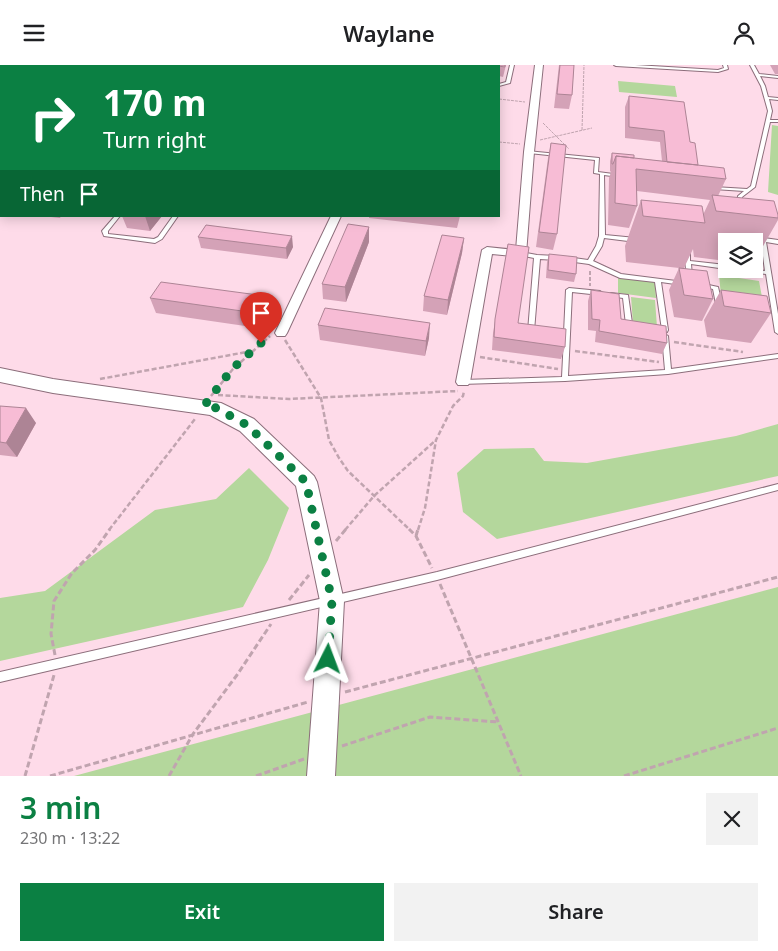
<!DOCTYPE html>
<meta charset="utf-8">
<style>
:root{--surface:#fff;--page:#f2f2f2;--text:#202124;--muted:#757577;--accent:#0b8043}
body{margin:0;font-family:"Noto Sans",sans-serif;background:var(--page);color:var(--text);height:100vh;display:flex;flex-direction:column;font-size:19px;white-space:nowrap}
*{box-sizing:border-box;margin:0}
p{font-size:16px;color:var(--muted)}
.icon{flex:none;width:28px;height:28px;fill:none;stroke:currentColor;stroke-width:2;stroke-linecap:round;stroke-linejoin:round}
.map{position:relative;height:711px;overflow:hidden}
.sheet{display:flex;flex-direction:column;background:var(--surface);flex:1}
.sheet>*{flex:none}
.guide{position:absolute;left:0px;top:0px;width:500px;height:152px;box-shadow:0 2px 12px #0003;background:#0b8043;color:#fff;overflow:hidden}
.buttons{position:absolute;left:718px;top:168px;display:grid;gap:10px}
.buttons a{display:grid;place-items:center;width:45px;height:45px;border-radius:0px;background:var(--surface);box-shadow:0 2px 12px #0003;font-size:25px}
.pin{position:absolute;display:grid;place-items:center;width:42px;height:42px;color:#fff;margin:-51px -21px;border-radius:50% 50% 50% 0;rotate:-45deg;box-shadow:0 0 5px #0007}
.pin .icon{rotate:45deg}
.me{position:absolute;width:55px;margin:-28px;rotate:3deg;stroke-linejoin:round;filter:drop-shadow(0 0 4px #0008)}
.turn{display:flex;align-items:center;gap:18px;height:105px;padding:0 20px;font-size:22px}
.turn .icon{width:65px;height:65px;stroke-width:2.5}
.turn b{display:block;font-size:35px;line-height:42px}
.then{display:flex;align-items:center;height:48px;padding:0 20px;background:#0003;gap:10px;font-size:19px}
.round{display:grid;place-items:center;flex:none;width:52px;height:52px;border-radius:0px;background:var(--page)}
.head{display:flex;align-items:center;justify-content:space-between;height:85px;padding:0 20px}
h1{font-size:30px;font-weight:600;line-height:38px;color:var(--accent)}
.primary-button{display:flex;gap:10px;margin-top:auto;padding:10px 20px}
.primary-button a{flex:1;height:58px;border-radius:0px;background:var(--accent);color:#fff;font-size:20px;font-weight:600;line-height:58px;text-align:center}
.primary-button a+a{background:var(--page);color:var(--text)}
header{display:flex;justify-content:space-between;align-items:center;height:65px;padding:0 20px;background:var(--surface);font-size:22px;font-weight:600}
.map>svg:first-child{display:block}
.green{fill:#b4d79c}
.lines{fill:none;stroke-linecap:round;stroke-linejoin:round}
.lane-casing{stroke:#8c6e7b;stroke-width:2}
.street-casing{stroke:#8c6e7b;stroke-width:2}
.secondary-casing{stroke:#8c6e7b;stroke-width:2}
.path-far3{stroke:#c0a4af;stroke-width:1;stroke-dasharray:3 1;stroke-linecap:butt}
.path-far2{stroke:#c0a4af;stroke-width:2;stroke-dasharray:4 2;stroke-linecap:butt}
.path-far1{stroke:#c0a4af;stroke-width:2.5;stroke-dasharray:5 2.5;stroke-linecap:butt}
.path{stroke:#c0a4af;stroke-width:3;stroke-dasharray:6 3;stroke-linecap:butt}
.lane{fill:#fff;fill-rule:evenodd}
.street{fill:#fff;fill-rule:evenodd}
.secondary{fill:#fff;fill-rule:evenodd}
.wall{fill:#d4a2b7}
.shaded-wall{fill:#ad8495}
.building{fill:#f7bcd5;stroke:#ad8495}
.route{stroke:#0b8043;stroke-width:9;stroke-dasharray:0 16.2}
</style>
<header><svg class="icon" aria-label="menu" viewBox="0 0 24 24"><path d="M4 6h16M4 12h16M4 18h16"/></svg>Waylane<svg class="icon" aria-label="person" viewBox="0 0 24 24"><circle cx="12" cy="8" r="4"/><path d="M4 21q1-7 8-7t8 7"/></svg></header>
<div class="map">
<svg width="778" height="711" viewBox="0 0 778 711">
<rect width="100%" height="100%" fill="#fedbe9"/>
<path class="green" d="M618 16 675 21 677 32 619 27Z
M772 60 778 61V130L768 127Z
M719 210 759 216 765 248 722 241Z
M618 213 655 217 656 233 618 228Z
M631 232 655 235 657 262 633 258Z
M778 359V411L497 474 463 447 457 408 484 384 534 383 544 396 587 398 736 371Z
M249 403 289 443 268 495 243 542 0 596V533L45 526 155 445 216 434Z
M778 522V711H74Z"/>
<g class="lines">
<g class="lane-casing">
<path id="lane" d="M285 0H289L288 1H284Z
M510 0H514L510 18 499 21V19L506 17Z
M614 0H635L718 5 724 3 723 0H727L728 4 718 7 616 1Z
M750 0H754L759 9 778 11V13L760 11 765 21 768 32 778 33V35L769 34 772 46 770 55H778V57H770L755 122 742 132 743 142 740 144 737 142 738 131 744 126 714 124 712 123 714 122 747 124 751 121 768 46 761 21Z
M527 86 599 93 598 107 621 110V112H619L604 110 605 170 636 173 639 175 636 177 604 173 602 181 593 196 621 209 684 217 685 218 682 220 661 217 668 265 667 267H663L662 265 655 217 620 213 589 199 567 196 564 194 567 192 588 195 596 181 599 171 600 109 594 108 595 95 529 88H527Z
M115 151H120L108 166V169L154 174 158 172 173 151H178L162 174 155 178 104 171 102 166Z
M761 171 764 173 778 175V179L766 177 778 249V269L775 267 766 209 736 206 733 204H749L765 206 761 176 754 174Z
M687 185 690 187V196L726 200V204L691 199 692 211 689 213 687 212 684 187Z
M521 187 537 190 556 191 559 193 556 195 540 194 534 266 531 268 528 266 534 193 519 190V188Z
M704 219 718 222 722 239 721 240H717L716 239 713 224 702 222 701 221Z
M569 223 600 226 603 228 600 230 572 227 568 311 665 305 662 271 665 269 668 271 671 304 778 289V293L668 309 565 316 461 319 460 317 461 315H463L562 312 564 272 561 270 564 268 566 225Z
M611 228 628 230 632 258 636 260 637 261 636 262H629L626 260 623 233 609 231V229Z
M778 419V425L437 515 0 617V607L437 507Z"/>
</g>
<g class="street-casing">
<path id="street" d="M402 0H410V1H402Z
M535 0H543L534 87 526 189 521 192 492 189 470 317 468 320H458L456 317 482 185 487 182 516 185 524 87Z
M331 151H341L287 268 285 271H277L275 268Z"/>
</g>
<g class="secondary-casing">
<path id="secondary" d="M0 303 53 314 221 338 254 354 314 411 317 417 344 536 335 711H307L320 536 296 421 240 366 210 350 53 328 0 317Z"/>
</g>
<path class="path-far3" d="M499 34 525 37
M543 58 569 84
M582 65 584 0
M540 75 592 63
M499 77 520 79"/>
<path class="path-far2" d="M590 206V221"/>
<path class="path-far1" d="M285 275 321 333 329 375 339 393 348 406 410 465
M674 277 743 287
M575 286 659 297
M480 292 558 304
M100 314 252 286
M218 330 289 334 458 326
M211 331 233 304 270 271
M109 465 195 354
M345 465 374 431 436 375
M418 465 425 443 436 375 453 341 463 331 464 326"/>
<path class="path" d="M409 464 416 471 432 503
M416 471 418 464
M336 476 346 464
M440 519 521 711
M289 535 309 510
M55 590 51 569 54 536 72 508 95 485 110 464
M345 627 778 512
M342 681 430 652 498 657
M25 711 54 610
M50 711 308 637
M169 711 193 669 237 610 271 559
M256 711 304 694
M624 711 778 663"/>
<use href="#lane" class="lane"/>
<use href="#street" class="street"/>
<use href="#secondary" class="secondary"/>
</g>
<path class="wall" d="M491 0H506L503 12 499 11V1H491Z
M559 0H574L572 30 569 44 554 43Z
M770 0H778V9H775Z
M629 31 690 77 698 100 726 114 718 131 778 150V155L754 197V176H726V196L694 192 693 184 684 203 713 234 702 256 674 252 669 225 679 203 626 197 625 181 641 135 703 150 710 135 637 126V141L629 163 608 160 609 113 611 107 610 106V96L612 88 634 93 662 96 660 77 625 73V42Z
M551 78 557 169 553 185 536 182 548 93Z
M0 93H1V137H0Z
M42 151H61L60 153Z
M122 151H162L150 166 127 163Z
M369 151H460L457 163 369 153Z
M198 172 293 182 287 194 201 183Z
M464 173 462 188 447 250 423 246 424 231Z
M369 177 346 237 323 234 322 219Z
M508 179 518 258 565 282 561 294 492 285 493 268Z
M549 189 576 209 574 217 546 213 547 197Z
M591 225 621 254 667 278 662 289 595 277 596 266 588 265V236Z
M721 225 771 248 751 278 707 272 704 255Z
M150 233 261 246 252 262 156 248Z
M318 260 429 273 425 291 320 275Z
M0 341 36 358 17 392 0 390Z"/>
<path class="shaded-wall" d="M34 0H56L54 1H32Z
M203 0H214V1H202Z
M1 26V46L0 44V27Z
M145 151H162L150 166Z
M369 162V177L346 237 345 222Z
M292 171 293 182 287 194 286 183Z
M464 173 462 188 447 250 448 235Z
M258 230 261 246 252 262 249 247Z
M430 258 429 273 425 291 426 276Z
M26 343 36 358 17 392 6 378Z"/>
<path class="building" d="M0 0H34L32 1H1V26L0 27Z
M94 0H203L202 1H93Z
M371 0H386L385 1H370Z
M424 0H438V1H423Z
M491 0H505V2Z
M560 0H574L572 30 557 29Z
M629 31 684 37 690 77 695 78 698 100 667 97 664 66 629 62Z
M551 78 566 80 557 169 539 167Z
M612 88 634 90V93L616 91 613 99H612Z
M616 91 724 103 726 114 636 104 637 141 615 138Z
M0 93H1V124L0 123Z
M712 130 774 136 778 150V153L716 146Z
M641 135 702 141 705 158 643 151Z
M348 159 369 162 345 222 322 219Z
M206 160 292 171 286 183 198 172Z
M442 170 464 173 448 235 424 231Z
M508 179 529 182 518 258 566 264 565 282 494 272 495 254Z
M549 189 577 192 576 209 548 205Z
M679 203 707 206 713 234 684 230Z
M161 217 258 230 249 247 150 233Z
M591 225 619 229 621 254 666 261 667 278 599 266 600 255 592 254Z
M721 225 767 231 771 248 724 241Z
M325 243 430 258 426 276 318 260Z
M0 341 26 343 6 378 0 377Z"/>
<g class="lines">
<path class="route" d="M261 278 232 304 204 341 214 342 247 360 306 417 332 536 328 594"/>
</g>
</svg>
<div class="buttons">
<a><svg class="icon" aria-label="layers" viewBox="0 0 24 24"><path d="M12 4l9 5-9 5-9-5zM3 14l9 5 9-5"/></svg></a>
</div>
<div class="pin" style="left:261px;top:278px;background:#d93025"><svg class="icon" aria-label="arrive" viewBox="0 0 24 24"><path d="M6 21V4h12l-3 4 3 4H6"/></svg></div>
<svg class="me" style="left:328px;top:594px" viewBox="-20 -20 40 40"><path d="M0-17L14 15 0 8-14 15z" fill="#0b8043" stroke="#fff" stroke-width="4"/></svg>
<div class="guide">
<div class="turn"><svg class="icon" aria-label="right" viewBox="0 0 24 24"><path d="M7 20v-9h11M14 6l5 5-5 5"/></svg><div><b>170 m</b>Turn right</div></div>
<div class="then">Then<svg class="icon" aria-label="arrive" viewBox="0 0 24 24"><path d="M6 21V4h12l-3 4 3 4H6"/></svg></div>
</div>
</div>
<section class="sheet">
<div class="head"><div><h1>3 min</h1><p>230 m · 13:22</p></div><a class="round"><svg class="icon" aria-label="close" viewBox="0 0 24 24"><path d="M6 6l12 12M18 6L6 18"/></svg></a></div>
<div class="primary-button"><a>Exit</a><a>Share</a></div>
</section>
